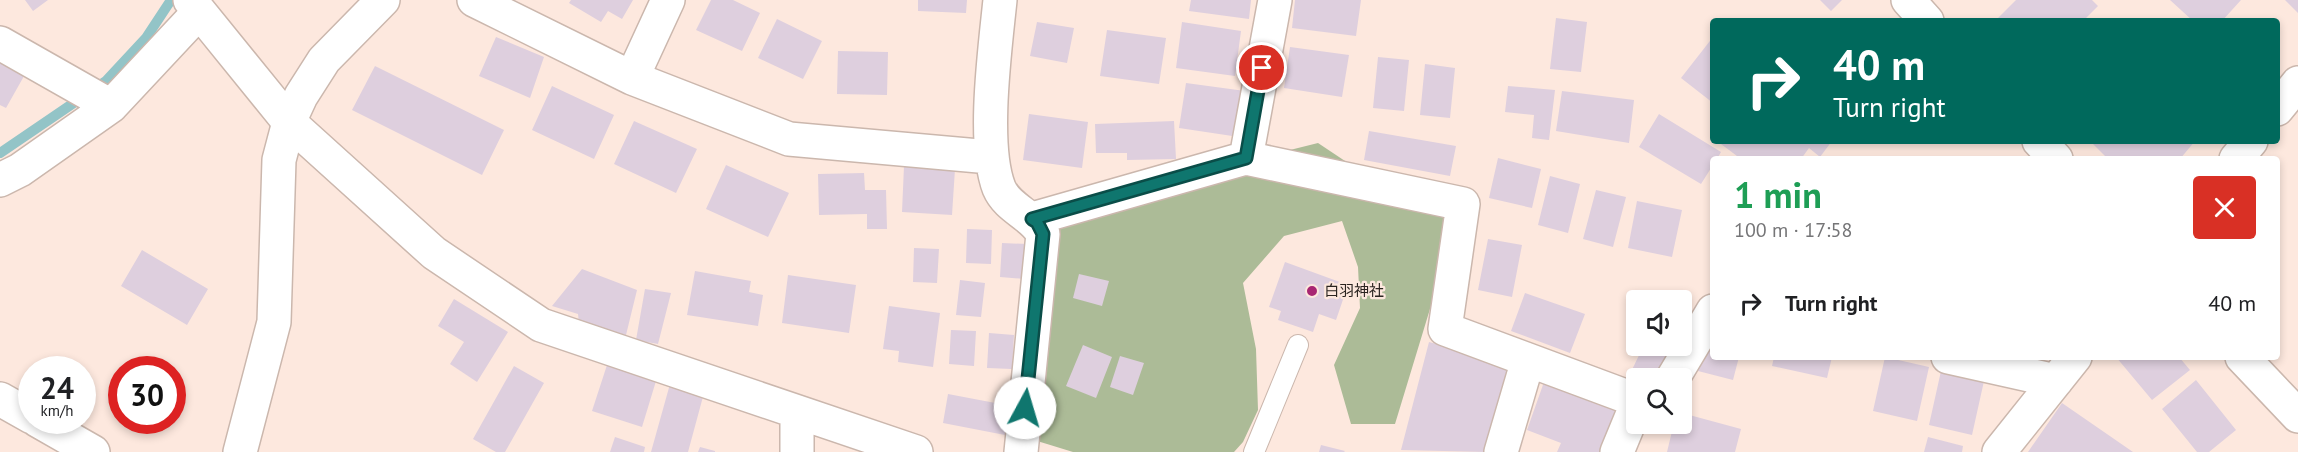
<!DOCTYPE html>
<meta charset="utf-8">
<style>
:root{--surface:#fff;--page:#f6f6f6;--text:#202124;--muted:#757577}
body{margin:0;font-family:"PT Sans","Noto Sans JP",sans-serif;background:var(--page);color:var(--text);height:100vh;display:flex;flex-direction:column;font-size:22px;white-space:nowrap}
*{box-sizing:border-box;margin:0}
p{font-size:20px;color:var(--muted)}
.icon{flex:none;width:33px;height:33px;fill:none;stroke:currentColor;stroke-width:2;stroke-linecap:round;stroke-linejoin:round}
.map{position:relative;flex:1;overflow:hidden}
.details{position:absolute;left:1710px;top:156px;width:570px;height:204px;display:flex;flex-direction:column;background:var(--surface);border-radius:6px;box-shadow:0 3px 9px #0003}
.details>*{flex:none}
.banner{position:absolute;left:1710px;top:18px;width:570px;height:126px;border-radius:6px;box-shadow:0 3px 9px #0003;background:#00695c;color:#fff;overflow:hidden}
.fabs{position:absolute;left:1626px;top:290px;display:grid;gap:12px}
.fabs a{display:grid;place-items:center;width:66px;height:66px;border-radius:6px;background:var(--surface);box-shadow:0 3px 9px #0003;font-size:30px}
.speed{position:absolute;left:18px;top:356px;display:flex;gap:12px;font-size:30px;font-weight:700;text-align:center}
.speed>*{display:grid;place-content:center;width:78px;height:78px;border-radius:50%;background:var(--surface);box-shadow:0 3px 9px #0003;line-height:1}
.speed small{font-size:15px;font-weight:400}
.speed .limit{border:9px solid #d22;background:#fff;color:#111}
.pin{position:absolute;display:grid;place-items:center;width:51px;height:51px;color:#fff;margin:-26px;border:3px solid #fff;border-radius:50%;box-shadow:0 2px 6px #0007}
.me{position:absolute;width:66px;margin:-33px;rotate:6deg;stroke-linejoin:round;filter:drop-shadow(0 0 4px #0008)}
.turn{display:flex;align-items:center;gap:21px;height:126px;padding:0 24px;font-size:27px}
.turn .icon{width:78px;height:78px;stroke-width:2.5}
.turn b{display:block;font-size:42px;line-height:51px}
.round{display:grid;place-items:center;flex:none;width:63px;height:63px;border-radius:6px;background:var(--page)}
.headline{display:flex;align-items:center;justify-content:space-between;height:102px;padding:0 24px}
h1{font-size:36px;font-weight:700;line-height:45px;color:#1e9e55}
ul{padding:0;list-style:none}
li{display:flex;align-items:center;gap:18px;height:90px;padding:0 24px}
li div{flex:1}
li b{display:block;font-size:22px}
li em{font-style:normal}
.map>svg:first-child{display:block}
.forest{fill:#acbb97}
.lines{fill:none;stroke-linecap:round;stroke-linejoin:round}
.stream{stroke:#93c4c7;stroke-width:10}
.building{fill:#decfde}
.lane-casing{stroke:#cbb7ad;stroke-width:22}
.street-casing{stroke:#cbb7ad;stroke-width:36}
.secondary-casing{stroke:#cbb7ad;stroke-width:36}
.highway-casing{stroke:#cbb7ad;stroke-width:36}
.lane{stroke:#fff;stroke-width:20}
.street{stroke:#fff;stroke-width:33}
.secondary{stroke:#fff;stroke-width:33}
.highway{stroke:#fff;stroke-width:33}
.route-casing{stroke:#0a4d48;stroke-width:15}
.route{stroke:#0f766e;stroke-width:10}
.poi-dot{fill:#a82672;stroke:#fde8de;stroke-width:2}
.labels{text-anchor:middle;stroke-width:4.5;stroke-linejoin:round;paint-order:stroke}
.poi-label{font-size:15px;fill:#2b2420;stroke:#fde8de;text-anchor:start}
</style>
<div class="map">
<svg width="2298" height="452" viewBox="0 0 2298 452">
<rect width="100%" height="100%" fill="#fde8de"/>
<path class="forest" d="M1318 143 1351 165 1421 194 1454 230 1395 424H1351L1334 365 1360 308 1358 267 1342 221 1284 236 1243 283 1256 349 1258 410 1243 442 1234 452H1073L1034 440 1047 211 1071 190 1155 171 1278 153Z"/>
<g class="lines">
<path class="stream" d="M0 153 106 81 146 38 171 0"/>
</g>
<path class="building" d="M25 0H48L33 11Z
M571 0H633L622 19 608 11 601 22 569 3Z
M711 0H733L760 13 742 51 696 30Z
M918 0H967L966 13 918 11Z
M1191 0H1251L1249 19 1189 11Z
M1295 0H1361L1356 36 1292 28Z
M1820 0H1842L1831 11Z
M2016 0H2092L2098 6 2083 21H1995Z
M2170 0H2241L2222 21H2193Z
M2285 0H2298V13Z
M1556 18 1587 22 1581 72 1550 69Z
M777 19 822 41 803 79 758 58Z
M1037 22 1074 28 1067 63 1030 56Z
M1182 22 1241 31 1235 76 1176 68Z
M1107 30 1166 38 1159 84 1100 76Z
M496 37 544 57 530 98 479 76Z
M1713 37V103L1681 78Z
M1290 47 1349 55 1342 97 1284 88Z
M838 51 888 52 887 95 837 94Z
M0 54 28 69 6 108 0 105Z
M1378 57 1409 60 1404 111 1373 108Z
M1425 64 1455 68 1450 118 1420 115Z
M375 66 504 130 482 175 352 110Z
M1186 83 1245 91 1239 137 1179 128Z
M552 86 614 115 594 159 532 130Z
M1508 86 1555 90 1549 140 1532 138 1534 115 1505 112Z
M1562 91 1634 100 1629 143 1556 131Z
M1029 114 1088 122 1082 168 1023 160Z
M1659 114 1721 152 1717 159H1713V165L1701 184 1639 147Z
M634 121 697 149 676 193 614 164Z
M1174 121 1176 159 1127 160V153H1096L1095 124Z
M1369 131 1456 146 1450 176 1364 160Z
M1717 141H1832L1820 157 1809 148 1801 159H1741Z
M2090 141H2195L2180 159H2108Z
M1498 158 1541 169 1532 208 1489 198Z
M726 165 789 193 768 237 706 209Z
M904 166 955 169 952 215 902 212Z
M864 173 865 190H886L887 229H867V214L819 215 818 174Z
M1550 176 1580 184 1568 233 1538 225Z
M1596 190 1626 197 1613 247 1583 239Z
M1637 201 1682 210 1672 257 1628 248Z
M967 229 992 230 991 264 966 263Z
M1488 239 1522 245 1512 297 1478 290Z
M1002 243 1027 244 1025 279 1000 277Z
M914 248 939 249 937 283 913 282Z
M142 250 208 289 187 325 121 286Z
M1285 262 1348 285 1336 320 1319 314 1313 332 1278 320 1281 311 1269 307Z
M582 269 637 290 626 335 579 323 578 314 552 306Z
M695 271 751 281 749 292 763 295 758 326 687 315Z
M1079 274 1109 281 1102 306 1073 298Z
M788 275 856 285 849 333 782 323Z
M960 280 985 283 981 317 956 315Z
M645 289 671 293 658 344 636 340Z
M1525 293 1585 314 1570 353 1511 331Z
M454 299 508 332 477 382 450 364 464 342 438 326Z
M889 306 940 313 933 367 898 362 899 351 883 349Z
M1682 321 1692 327 1667 378H1636V387L1626 382 1644 345H1682Z
M951 330 976 331 974 366 949 364Z
M989 333 1014 335 1012 369 987 368Z
M1707 334 1713 336V357H1739L1733 380 1698 371Z
M1429 342 1509 363 1486 452 1401 450Z
M1083 345 1112 357 1096 398 1066 386Z
M1120 356 1144 363 1133 395 1110 387Z
M1774 357H1832L1827 378 1772 366Z
M1885 357 1929 367 1917 421 1873 411Z
M2116 357H2179L2190 370 2152 400Z
M607 365 656 381 642 427 592 411Z
M514 366 544 383 505 452H496L473 439Z
M1941 371 1984 381 1972 435 1929 425Z
M2196 380 2236 430 2209 452H2197L2162 409Z
M1544 382 1618 410 1602 452H1557L1561 443 1527 430Z
M670 384 704 393 688 452H651Z
M948 394 1011 406 1005 435 943 423Z
M2062 403 2133 452H2028Z
M1682 413 1741 429 1735 452H1667L1674 423H1682Z
M615 437 645 447 644 452H610Z
M1928 437 1963 446 1962 452H1924Z
M1321 445 1345 451 1344 452H1319Z
M700 447 715 451V452H698Z"/>
<g class="lines">
<g class="lane-casing">
<path id="lane" d="M1254 452 1298 345"/>
</g>
<g class="street-casing">
<path id="street" d="M190 0 289 122 434 253 541 325 916 452
M474 0 632 78 789 139 990 157
M1000 0C995 49 982 144 999 188 1008 209 1033 215 1043 234L1021 452
M0 43 111 106
M632 78 668 0
M2277 109 2298 83
M1246 158 1275 0
M2236 159 2251 141
M0 180 20 170 111 106 199 12
M1032 219 1246 158 1463 204 1445 329 1636 400
M1948 357 2056 381
M1673 378 1713 311
M0 399 32 417
M37 420 93 452
M797 452V413
M1501 452 1528 360
M1617 452 1636 406
M1999 452 2075 357"/>
</g>
<g class="secondary-casing">
<path id="secondary" d="M240 452 274 322 279 160 289 122 301 96 324 60 383 0"/>
</g>
<g class="highway-casing">
<path id="highway" d="M1908 0 1927 21
M2039 141 2056 159
M2242 357 2298 416"/>
</g>
<use href="#lane" class="lane"/>
<use href="#street" class="street"/>
<use href="#secondary" class="secondary"/>
<use href="#highway" class="highway"/>
</g>
<g class="lines">
<g class="route-casing">
<path id="route" d="M1025 408 1043 234 1037 222 1032 219 1246 158 1262 68"/>
</g>
<use href="#route" class="route"/>
</g>
<circle class="poi-dot" cx="1312" cy="291" r="6"/>
<g class="labels">
<g class="poi-label">
<text x="1324" y="296">白羽神社</text>
</g>
</g>
</svg>
<div class="fabs">
<a><svg class="icon" aria-label="sound" viewBox="0 0 24 24"><path d="M4 9h4l5-4v14l-5-4H4zM17 9q2 3 0 6"/></svg></a>
<a><svg class="icon" aria-label="search" viewBox="0 0 24 24"><circle cx="10" cy="10" r="6"/><path d="M15 15l6 6"/></svg></a>
</div>
<div class="speed"><div>24<small>km/h</small></div><div class="limit">30</div></div>
<div class="pin" style="left:1262px;top:68px;background:#d93025"><svg class="icon" aria-label="arrive" viewBox="0 0 24 24"><path d="M6 21V4h12l-3 4 3 4H6"/></svg></div>
<svg class="me" style="left:1025px;top:408px" viewBox="-20 -20 40 40"><circle r="19" fill="#fff"/><path d="M0-13L10 11 0 6-10 11z" fill="#0f766e"/></svg>
<div class="banner">
<div class="turn"><svg class="icon" aria-label="right" viewBox="0 0 24 24"><path d="M7 20v-9h11M14 6l5 5-5 5"/></svg><div><b>40 m</b>Turn right</div></div>
</div>
<section class="details">
<div class="headline"><div><h1>1 min</h1><p>100 m · 17:58</p></div><a class="round" style="background:#d93025;color:#fff"><svg class="icon" aria-label="close" viewBox="0 0 24 24"><path d="M6 6l12 12M18 6L6 18"/></svg></a></div>
<ul>
<li><svg class="icon" aria-label="right" viewBox="0 0 24 24"><path d="M7 20v-9h11M14 6l5 5-5 5"/></svg><div><b>Turn right</b></div><em>40 m</em></li>
</ul>
</section>
</div>
